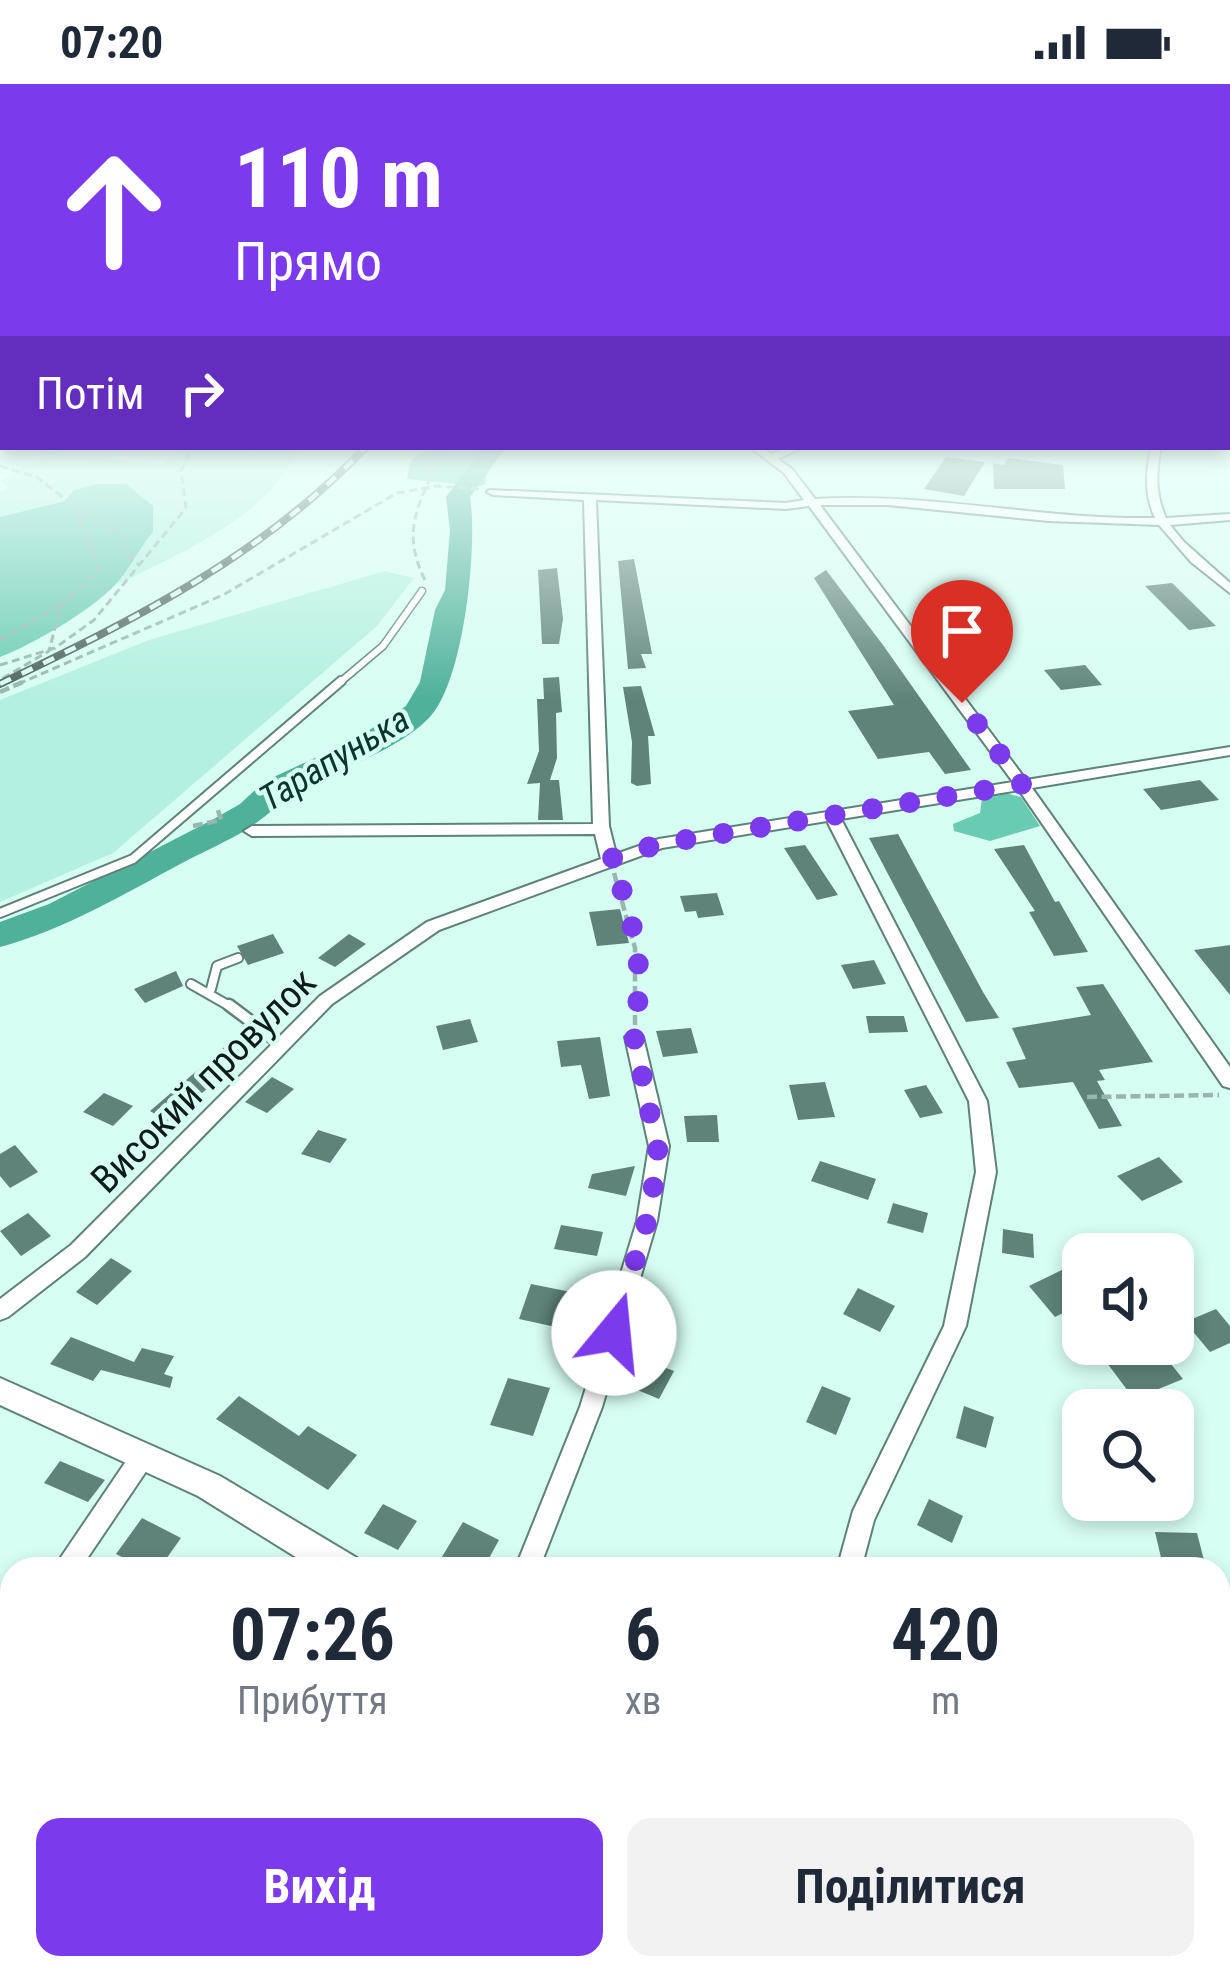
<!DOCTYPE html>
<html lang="uk">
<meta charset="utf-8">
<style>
:root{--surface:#fff;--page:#f2f2f3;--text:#1f2937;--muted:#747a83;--accent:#7c3aed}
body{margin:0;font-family:"Roboto Condensed",sans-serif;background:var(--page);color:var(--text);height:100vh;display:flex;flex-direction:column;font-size:45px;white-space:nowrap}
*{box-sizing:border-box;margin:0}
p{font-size:39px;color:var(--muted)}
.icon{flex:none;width:66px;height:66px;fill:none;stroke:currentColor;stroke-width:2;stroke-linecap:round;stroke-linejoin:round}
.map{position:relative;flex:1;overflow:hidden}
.drawer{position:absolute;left:0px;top:1473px;width:1230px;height:423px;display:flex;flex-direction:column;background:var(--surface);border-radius:36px 36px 0 0;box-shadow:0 6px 18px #0003}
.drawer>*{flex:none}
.hud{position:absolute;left:0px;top:0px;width:1230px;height:366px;box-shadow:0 6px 18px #0003;background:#7c3aed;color:#fff;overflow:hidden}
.fabs{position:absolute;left:1062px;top:1149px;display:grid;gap:24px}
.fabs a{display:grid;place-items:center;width:132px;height:132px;border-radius:24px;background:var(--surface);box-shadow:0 6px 18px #0003;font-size:60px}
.pin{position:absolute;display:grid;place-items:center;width:102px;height:102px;color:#fff;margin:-123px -51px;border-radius:50% 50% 50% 0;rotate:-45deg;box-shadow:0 0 12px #0007}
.pin .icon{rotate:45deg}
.me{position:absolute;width:132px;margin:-66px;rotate:17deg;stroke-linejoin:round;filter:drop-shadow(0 0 9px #0008)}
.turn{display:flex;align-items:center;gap:42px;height:252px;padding:0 36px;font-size:54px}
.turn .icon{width:156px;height:156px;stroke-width:2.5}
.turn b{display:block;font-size:84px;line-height:102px}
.then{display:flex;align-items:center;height:114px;padding:0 36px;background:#0003;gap:24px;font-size:45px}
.eta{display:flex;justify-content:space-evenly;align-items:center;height:204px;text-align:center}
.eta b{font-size:72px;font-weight:700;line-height:84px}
.button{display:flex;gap:24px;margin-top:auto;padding:24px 36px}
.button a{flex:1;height:138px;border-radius:24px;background:var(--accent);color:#fff;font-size:48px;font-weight:700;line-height:138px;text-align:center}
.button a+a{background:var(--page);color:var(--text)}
.status{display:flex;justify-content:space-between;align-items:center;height:84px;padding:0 60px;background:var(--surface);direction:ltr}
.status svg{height:33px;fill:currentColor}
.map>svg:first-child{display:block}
.green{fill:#b3f0df}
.forest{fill:#6acbb3}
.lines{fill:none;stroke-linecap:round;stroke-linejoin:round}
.river{fill:#4fb19a;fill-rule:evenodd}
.building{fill:#5f8379}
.lane-far3-casing{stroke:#5e8279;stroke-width:9}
.lane-far2-casing{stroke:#5e8279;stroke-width:12}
.lane-far1-casing{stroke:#5e8279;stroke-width:15}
.lane-casing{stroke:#5e8279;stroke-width:18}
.street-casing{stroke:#5e8279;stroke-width:4}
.secondary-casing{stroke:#5e8279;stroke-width:4}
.path-far1{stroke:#97b6ad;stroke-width:3;stroke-dasharray:8 4.5;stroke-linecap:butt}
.path{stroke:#97b6ad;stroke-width:4.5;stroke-dasharray:10 4.5;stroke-linecap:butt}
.lane-far3{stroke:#fff;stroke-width:6}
.lane-far2{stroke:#fff;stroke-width:8}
.lane-far1{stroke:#fff;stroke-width:10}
.lane{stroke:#fff;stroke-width:14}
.street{fill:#fff;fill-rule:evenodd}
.secondary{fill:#fff;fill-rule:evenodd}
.rail-casing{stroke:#4d625d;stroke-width:8}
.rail{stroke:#d7fef3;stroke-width:4.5;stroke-dasharray:12;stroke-linecap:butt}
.route{stroke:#7c3aed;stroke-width:21;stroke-dasharray:0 37.8}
.labels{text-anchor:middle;stroke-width:9;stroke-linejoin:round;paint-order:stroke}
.far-water-label{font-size:36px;font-style:italic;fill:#07362d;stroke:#d7fef3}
.street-label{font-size:39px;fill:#0e1c19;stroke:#d7fef3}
</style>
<div class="status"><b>07:20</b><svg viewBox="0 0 49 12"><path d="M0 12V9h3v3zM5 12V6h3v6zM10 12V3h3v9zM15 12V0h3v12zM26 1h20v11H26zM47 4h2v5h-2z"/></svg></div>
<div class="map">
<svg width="1230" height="1895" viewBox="0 0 1230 1895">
<rect width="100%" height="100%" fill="#d7fef3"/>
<path class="green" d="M271 363H299C273 431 176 471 116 501L131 473 153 447 126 400H97L74 406 66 417 0 433V407L9 404 1 397 42 376 40 367 161 381 182 364 257 368Z
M385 487 414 494 377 542 113 769 0 818V616L149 556Z"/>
<path class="forest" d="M427 363H508L488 383 485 400 479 402 407 395 410 378Z
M97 400H126L153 422V448C139 464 129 487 114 502 90 527 32 561 0 573V433L65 417 74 406Z
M1005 709 1021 713 1040 742 990 757 954 747 953 740 980 729 982 714Z"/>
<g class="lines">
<path class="river" d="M483 363H506L470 413C478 461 464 599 429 634 392 671 335 684 291 709 281 715 274 726 264 733 241 752 210 764 184 778 124 810 66 845 0 863V838L49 820 212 736 240 720 265 697 354 656 406 622 420 598 435 526 445 506 450 446 446 413Z"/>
</g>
<path class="building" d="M946 373 985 378 964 412 924 405Z
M1008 374 1063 381 1065 405H994L993 379 1004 381Z
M634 475 652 570H641L646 584 628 585 618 477Z
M557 484 563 535 559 560H542L538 486Z
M826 486 883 561 971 686 945 690 929 668 878 675 848 627 894 621 814 494Z
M1172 499 1216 542 1189 546 1145 502Z
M964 538 995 572 971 576 941 541Z
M1085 581 1102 601 1061 606 1044 586Z
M559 593 562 628 556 629 557 674 550 696H559L563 736H538L540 699 527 700 539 667 537 615H544L543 594Z
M641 602 655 652H648L651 700 637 702 631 699 632 658 623 603Z
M1200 696 1219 716 1161 726 1143 705Z
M898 750 983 908 999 934 966 938 869 754Z
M805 761 838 811 817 816 784 764Z
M1024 761 1055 818 1059 817 1088 868 1054 872 1029 828 1035 827 994 765Z
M717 809 724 831 698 834 696 827 685 828 680 812Z
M620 825 629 859 597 862 589 828Z
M273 850 284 869 248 881 237 862Z
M349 850 366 860 335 883 318 874Z
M1230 861V911L1194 866Z
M874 876 886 900 853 905 841 881Z
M176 887 183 902 145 919 134 905Z
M1103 900 1153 978 1099 986 1105 996 1097 997 1122 1042 1099 1045 1073 998 1019 1004 1006 978 1026 975 1012 944 1091 931 1076 903Z
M866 932H904L908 948 869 949Z
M470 935 478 958 443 966 436 942Z
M691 944 698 969 663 973 656 947Z
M236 953 255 964 168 1038 150 1027Z
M600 953 610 1012 589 1015 581 981 561 983 557 957Z
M272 993 294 1005 267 1029 245 1018Z
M825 998 835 1033 798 1036 789 1001Z
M926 1001 943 1029 920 1034 904 1006Z
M104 1009 133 1022 113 1042 83 1028Z
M717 1031 719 1058H687L684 1032Z
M318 1046 347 1055 330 1079 301 1070Z
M15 1061 38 1088 10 1104 0 1092V1070Z
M1159 1073 1183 1098 1142 1117 1117 1092Z
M820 1077 876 1095 868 1116 811 1097Z
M635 1082 626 1112 588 1104 592 1090Z
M893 1119 928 1129 923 1149 887 1139Z
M28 1129 51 1152 21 1172 0 1147Z
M561 1141 603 1148 597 1172 554 1165Z
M1003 1145 1033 1150 1034 1174 1002 1169Z
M111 1174 132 1187 97 1221 76 1208Z
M1070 1182 1083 1198V1219L1055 1233 1029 1202Z
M531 1200 586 1211 578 1234 569 1232 565 1245 519 1235Z
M858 1204 895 1222 880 1248 843 1230Z
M1216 1225 1230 1242V1259L1210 1268 1185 1238Z
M71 1253 134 1278 142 1264 174 1272 164 1290 173 1293 170 1304 101 1286 93 1297 50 1280Z
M1155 1260 1183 1295 1134 1315 1107 1279Z
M642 1275 674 1287 659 1315 628 1302Z
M508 1294 550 1304 533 1352 490 1341Z
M822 1302 851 1314 836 1351 806 1338Z
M239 1312 299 1352 308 1342 357 1371 328 1406 216 1335Z
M964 1322 994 1333 986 1364 956 1354Z
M60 1377 105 1396 88 1418 44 1399Z
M929 1415 963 1432 952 1459 917 1441Z
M383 1420 417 1437 398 1466 364 1449Z
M142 1434 181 1454 159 1485H145L116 1470Z
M463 1438 499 1456 483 1485H458L440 1476Z
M1155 1448 1197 1449 1206 1484 1163 1482Z"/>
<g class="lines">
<g class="lane-far3-casing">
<path id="lane-far3" d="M338 600 383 562 422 507"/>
</g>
<g class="lane-far2-casing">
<path id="lane-far2" d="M0 829 133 775 341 597
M191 900 233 924
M211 905 217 882 238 874"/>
</g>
<g class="lane-far1-casing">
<path id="lane-far1" d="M229 921 281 960"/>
</g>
<g class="lane-casing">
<path id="lane" d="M440 1895 445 1884"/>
</g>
<g class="street-casing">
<path id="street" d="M750 363H762L772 370 789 363H803L778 375 792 385 815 415C928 408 1041 436 1155 434 1144 410 1146 389 1151 363H1161C1156 389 1155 410 1166 434L1230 430V436L1170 441 1184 458 1230 499V509L1191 478 1159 441 1049 437 888 421H820L1026 696 1230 663V671L1032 704 1230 983V1004L1223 1002 1019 706 841 735 987 1017 996 1088 966 1242 874 1436 861 1485H837L853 1427 944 1242 976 1088 969 1017 827 737 662 764 439 846 332 920 85 1173 8 1233 0 1236V1215L71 1161 320 912 427 838 601 775 595 750 252 752 244 747 252 742 593 740 584 416 493 411 487 408 489 406 786 419 804 416 784 389ZM596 416 786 425 809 422 1013 698 659 755 616 770 609 742Z
M634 947 643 953 669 1062 657 1137 602 1323 539 1485H515L580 1323 637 1137 649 1062 625 953Z
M143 1361 151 1364 155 1372 151 1380 80 1485H53L135 1364Z
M12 1542V1576L0 1584V1550Z"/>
</g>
<g class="secondary-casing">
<path id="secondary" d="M0 1294 220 1392 357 1474 362 1485H315L198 1412 0 1321Z
M1218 1799 1230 1802V1840L1218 1837Z"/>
</g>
<path class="path-far1" d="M0 382 38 394 77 424C80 442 94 461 99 486L61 521 49 567 0 596
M77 424 124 453 123 467 138 480
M425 496C398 443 423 413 445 363
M0 556 61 521
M0 581 55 564 94 536 186 424 181 387 192 363
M18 600 223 511 397 409 437 402 479 405"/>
<path class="path" d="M0 608 25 597
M193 742 221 736 217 723
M614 789 635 864V941
M1087 1013 1219 1011"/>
<use href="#lane-far3" class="lane-far3"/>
<use href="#lane-far2" class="lane-far2"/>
<use href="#lane-far1" class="lane-far1"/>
<use href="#lane" class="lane"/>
<use href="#street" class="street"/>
<use href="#secondary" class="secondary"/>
<g class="rail-casing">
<path id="rail" d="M0 600C134 536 262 472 366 363"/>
</g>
<use href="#rail" class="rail"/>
</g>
<linearGradient id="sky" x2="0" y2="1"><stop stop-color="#6bb3c9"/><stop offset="0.57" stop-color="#edfffa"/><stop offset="1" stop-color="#edfffa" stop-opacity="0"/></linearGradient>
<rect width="1230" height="616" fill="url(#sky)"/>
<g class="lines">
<path class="route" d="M614 1249 647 1137 659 1072 634 953 640 898 637 866 627 818 609 775 659 760 1022 700 962 619"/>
</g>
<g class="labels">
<g class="far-water-label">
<text transform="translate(334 674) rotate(-31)" y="13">Тарапунька</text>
</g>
<g class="street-label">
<text transform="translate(203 996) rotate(-45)" y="14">Високий провулок</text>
</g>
</g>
</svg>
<div class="fabs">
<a><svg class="icon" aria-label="sound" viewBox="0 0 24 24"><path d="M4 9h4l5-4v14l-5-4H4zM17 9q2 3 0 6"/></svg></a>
<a><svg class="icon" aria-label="search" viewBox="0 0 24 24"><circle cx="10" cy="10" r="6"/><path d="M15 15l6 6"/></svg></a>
</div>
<div class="pin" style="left:962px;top:619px;background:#d93025"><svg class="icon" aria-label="arrive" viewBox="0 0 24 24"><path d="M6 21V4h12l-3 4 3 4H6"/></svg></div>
<svg class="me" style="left:614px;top:1249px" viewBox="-20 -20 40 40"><circle r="19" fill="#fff"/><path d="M0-13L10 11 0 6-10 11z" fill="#7c3aed"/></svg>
<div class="hud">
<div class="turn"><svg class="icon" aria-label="ahead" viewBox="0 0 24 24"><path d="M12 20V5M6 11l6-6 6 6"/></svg><div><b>110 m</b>Прямо</div></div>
<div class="then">Потім<svg class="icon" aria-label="right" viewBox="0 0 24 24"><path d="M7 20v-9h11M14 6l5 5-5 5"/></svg></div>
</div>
<section class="drawer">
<div class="eta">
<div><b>07:26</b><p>Прибуття</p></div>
<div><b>6</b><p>хв</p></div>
<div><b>420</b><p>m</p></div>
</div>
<div class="button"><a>Вихід</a><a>Поділитися</a></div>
</section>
</div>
